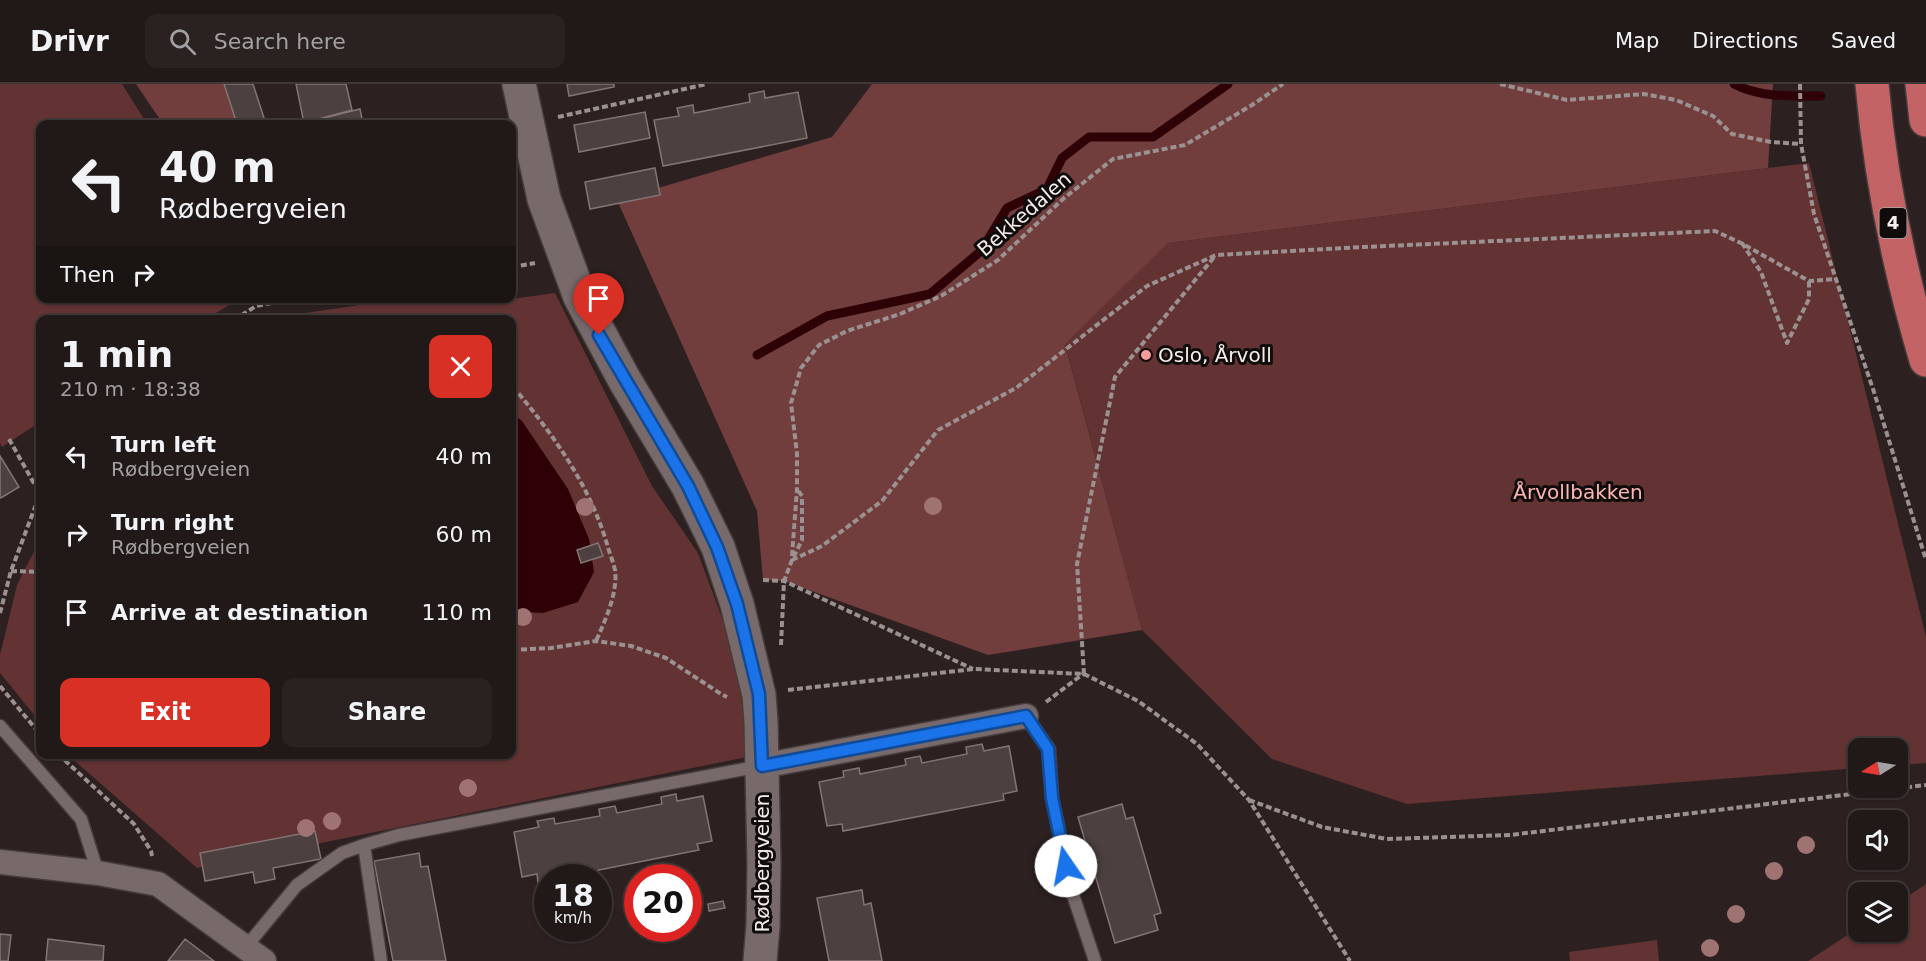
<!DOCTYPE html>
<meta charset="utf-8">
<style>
:root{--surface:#211918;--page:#292221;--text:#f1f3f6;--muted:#a2a0a2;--line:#3e3837;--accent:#d93025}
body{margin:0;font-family:"DejaVu Sans",sans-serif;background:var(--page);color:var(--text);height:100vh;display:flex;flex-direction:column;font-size:22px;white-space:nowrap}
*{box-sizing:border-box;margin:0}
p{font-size:20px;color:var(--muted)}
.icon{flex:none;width:33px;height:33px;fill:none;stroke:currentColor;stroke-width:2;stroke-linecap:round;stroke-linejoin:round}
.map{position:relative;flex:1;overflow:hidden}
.details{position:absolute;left:36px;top:231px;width:480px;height:444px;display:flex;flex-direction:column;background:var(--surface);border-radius:12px;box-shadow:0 2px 4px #0004,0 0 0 2px var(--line)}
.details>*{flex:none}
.hud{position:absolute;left:36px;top:36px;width:480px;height:183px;border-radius:12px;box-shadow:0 2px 4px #0004,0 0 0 2px var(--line);background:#211918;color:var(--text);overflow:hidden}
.needle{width:39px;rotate:259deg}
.controls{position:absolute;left:1848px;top:654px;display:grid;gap:12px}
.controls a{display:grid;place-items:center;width:60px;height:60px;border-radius:12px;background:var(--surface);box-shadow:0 2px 4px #0004,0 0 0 2px var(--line);font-size:30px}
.speed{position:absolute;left:534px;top:780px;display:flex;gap:12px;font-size:30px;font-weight:700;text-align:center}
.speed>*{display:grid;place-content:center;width:78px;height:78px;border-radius:50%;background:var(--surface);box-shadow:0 2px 4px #0004,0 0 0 2px var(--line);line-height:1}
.speed small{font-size:15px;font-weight:400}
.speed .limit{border:9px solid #d22;background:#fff;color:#111}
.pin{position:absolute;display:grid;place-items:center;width:51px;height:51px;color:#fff;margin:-62px -26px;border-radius:50% 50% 50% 0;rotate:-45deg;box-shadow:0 0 6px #0007}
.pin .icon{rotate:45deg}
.me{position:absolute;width:66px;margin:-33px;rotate:348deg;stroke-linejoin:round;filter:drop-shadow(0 0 4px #0008)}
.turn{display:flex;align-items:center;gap:21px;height:126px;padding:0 24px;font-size:27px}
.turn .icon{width:78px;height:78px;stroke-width:2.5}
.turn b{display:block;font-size:42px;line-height:51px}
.then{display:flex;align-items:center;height:57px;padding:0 24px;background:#0003;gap:12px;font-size:22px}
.round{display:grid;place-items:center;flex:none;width:63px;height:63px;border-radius:12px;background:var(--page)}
.overview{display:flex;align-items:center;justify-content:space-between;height:102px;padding:0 24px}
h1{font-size:36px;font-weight:700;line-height:45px}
.action{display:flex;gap:12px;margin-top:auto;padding:12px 24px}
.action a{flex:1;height:69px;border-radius:12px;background:var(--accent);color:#fff;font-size:24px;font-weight:700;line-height:69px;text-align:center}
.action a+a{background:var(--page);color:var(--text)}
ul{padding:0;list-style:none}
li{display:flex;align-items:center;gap:18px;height:78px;padding:0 24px}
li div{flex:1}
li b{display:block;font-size:22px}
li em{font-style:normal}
header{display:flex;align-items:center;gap:36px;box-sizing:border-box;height:84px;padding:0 30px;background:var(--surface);border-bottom:2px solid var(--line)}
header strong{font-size:28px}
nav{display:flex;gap:33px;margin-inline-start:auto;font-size:21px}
.search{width:420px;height:54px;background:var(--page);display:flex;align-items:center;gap:15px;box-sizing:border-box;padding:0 21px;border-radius:12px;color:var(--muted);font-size:22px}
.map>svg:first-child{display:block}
.green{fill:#633233}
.forest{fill:#713d3d}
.water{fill:#2d0105}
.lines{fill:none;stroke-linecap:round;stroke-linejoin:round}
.stream{stroke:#2d0105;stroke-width:9}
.building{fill:#4d4040;stroke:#837574;stroke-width:1.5}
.lane-casing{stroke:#463c3c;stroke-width:15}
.street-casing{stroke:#463c3c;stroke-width:27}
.secondary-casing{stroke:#463c3c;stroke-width:36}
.highway-casing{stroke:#463c3c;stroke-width:36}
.path{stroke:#9a9190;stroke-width:4;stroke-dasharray:6 3;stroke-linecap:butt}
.lane{stroke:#786a6a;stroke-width:12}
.street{stroke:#786a6a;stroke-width:24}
.secondary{stroke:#786a6a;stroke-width:33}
.highway{stroke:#c36365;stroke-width:33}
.tree{fill:#9f7371}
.route-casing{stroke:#114b97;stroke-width:15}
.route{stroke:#1a73e8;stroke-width:10}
.poi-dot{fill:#f59b9a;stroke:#110c0c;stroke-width:2}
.labels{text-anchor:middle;stroke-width:6;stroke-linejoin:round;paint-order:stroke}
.shield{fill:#110c0c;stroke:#b1aaaa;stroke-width:1.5}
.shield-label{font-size:18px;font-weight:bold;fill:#f6eeed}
.street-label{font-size:20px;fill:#f6eeed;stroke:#110c0c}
.poi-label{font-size:20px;fill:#f6eeed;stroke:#110c0c;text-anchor:start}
.park-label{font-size:20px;fill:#fdb6b4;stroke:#110c0c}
</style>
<header>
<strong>Drivr</strong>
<div class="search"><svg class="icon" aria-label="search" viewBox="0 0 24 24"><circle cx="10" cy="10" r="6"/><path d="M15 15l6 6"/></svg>Search here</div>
<nav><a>Map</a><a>Directions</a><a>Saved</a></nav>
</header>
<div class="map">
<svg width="1926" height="877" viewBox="0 0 1926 877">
<rect width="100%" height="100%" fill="#2c2120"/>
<path class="green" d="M0 0H122L147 40H40V214L239 215 206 235 40 236V338L2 363 0 359Z
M1809 79 1926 553V679L1898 681V664H1858V684L1407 720 1272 675 1142 546 1065 259 1168 159Z
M555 209 652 402 698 469 732 561 752 672 197 784 68 671 512 670V236L266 235 399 215 505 216Z
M40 456V638L0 589V571L17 501Z
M1926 800V877H1808L1858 844V848H1898V819Z
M1657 856 1659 877H1570L1569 868Z"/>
<path class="forest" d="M136 0H231L243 40H163Z
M872 0H1773L1768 84 1168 159 1065 260 1142 546 988 571 784 497 763 496 757 427 617 116 832 53Z"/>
<path class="water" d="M512 329 522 337 568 405 589 455 594 488 578 518 543 529 512 527Z"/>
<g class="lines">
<path class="stream" d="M1734 0C1761 14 1792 12 1821 12
M757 271 827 232 930 210 981 167 1007 124 1047 105 1062 74 1089 53H1153L1228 0"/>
</g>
<path class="building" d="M224 0H253L266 40H237Z
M296 0H346L352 26 304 39Z
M567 0H614V3L569 12Z
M764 7 765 14 798 8 807 54 663 82 654 36 679 32 677 24 693 21 694 29 750 18 749 10Z
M360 25 363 40H312V37Z
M645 28 650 54 579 68 574 41Z
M655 84 660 111 590 125 585 98Z
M0 372 19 403 1 414 0 412Z
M598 459 603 472 581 479 577 466Z
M982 660 984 667 1009 662 1017 707 1003 710 1004 716 843 747 842 740 827 742 819 698 844 693 843 687 859 684 860 690 906 681 905 675 920 672 922 679 967 670 966 663Z
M676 710 677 717 703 712 712 757 697 760 699 766 559 794H548V796L538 798 537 790 522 793 514 748 539 743 537 737 554 734 555 740 600 732 599 725 615 722 617 729 662 720 661 713Z
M1122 720 1126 735 1133 733 1161 829 1154 831 1158 846 1115 859 1078 733Z
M315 747 321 775 273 784 275 795 255 799 253 788 205 797 200 769Z
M419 769 421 783 428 782 446 877H393L374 777Z
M862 806 864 821 871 819 882 877H829L817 814Z
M723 817 725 824 709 827 708 820Z
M0 850 11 851 8 877H0Z
M48 855 104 862 103 877H46Z
M185 855 214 877H168Z"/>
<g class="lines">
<g class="lane-casing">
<path id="lane" d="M1026 632 1049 665 1052 714 1071 805 1095 877
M0 642 81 735 98 789
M245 864 297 801 342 769 364 761
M381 877 364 761 399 751 760 682"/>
</g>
<g class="street-casing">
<path id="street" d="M762 682 1026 632
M0 778 98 789 158 800 264 877"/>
</g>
<g class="secondary-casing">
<path id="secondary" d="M519 0 544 115 580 213 624 295 688 402 718 463 737 520 759 611 761 638 764 780 763 842 760 877"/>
</g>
<g class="highway-casing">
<path id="highway" d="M1872 0C1880 91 1900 188 1926 276
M1922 0 1926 36"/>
</g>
<path class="path" d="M1500 0 1567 16 1644 10 1676 16 1713 32 1732 50 1771 58 1801 60
M1800 0 1801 60 1814 130 1874 308 1926 476
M558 33 707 0
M1742 159 1761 188 1787 259 1809 215V197
M512 183 535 179
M234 236 256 222 297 214
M512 304 515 305C554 352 589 400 607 460 609 468 613 477 615 486 618 509 605 537 596 557
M9 355 40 410
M792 472 797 405V370L791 319 801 284 819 261 847 247 900 230 941 212 998 176 1063 115 1113 75 1185 61 1252 21 1283 0
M792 476 822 462 882 417 938 346 1016 304 1147 202 1216 171 1364 163 1715 147 1741 159 1809 197 1837 195
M11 487 40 488
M763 496 784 497 973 585
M0 529 11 487 40 410
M781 561 784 497 792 476 802 456V412L797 405
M512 566 551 564 596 557 631 562 666 574 721 610 727 613
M1084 590 1077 480 1115 293 1215 172
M0 602 40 650
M788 606 974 585 1084 590 1138 617 1197 660 1249 716 1350 877
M1046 618 1083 590
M58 670 134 740 151 767 152 772
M1249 716 1322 743 1387 755 1510 751 1926 701"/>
<use href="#lane" class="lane"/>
<use href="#street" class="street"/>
<use href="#secondary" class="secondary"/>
<use href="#highway" class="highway"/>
</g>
<g class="tree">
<circle cx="933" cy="422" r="9"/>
<circle cx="585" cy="423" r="9"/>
<circle cx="523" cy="533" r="9"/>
<circle cx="468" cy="704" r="9"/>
<circle cx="332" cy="737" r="9"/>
<circle cx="306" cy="744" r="9"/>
<circle cx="1806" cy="761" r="9"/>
<circle cx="1774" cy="787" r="9"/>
<circle cx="1736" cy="830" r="9"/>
<circle cx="1710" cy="864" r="9"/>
</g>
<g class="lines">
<g class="route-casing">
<path id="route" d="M599 251 688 402 717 463 737 520 759 610 762 682 1026 632 1048 665 1052 714 1066 782"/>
</g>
<use href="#route" class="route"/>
</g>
<circle class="poi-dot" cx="1146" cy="271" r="6"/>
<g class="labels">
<rect class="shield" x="1879.5" y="124" width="27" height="30" rx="4.5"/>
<g class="shield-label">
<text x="1893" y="145">4</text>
</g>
<g class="street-label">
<text transform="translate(1024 130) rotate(-41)" y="7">Bekkedalen</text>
<text transform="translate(762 779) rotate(-90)" y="7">Rødbergveien</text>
</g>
<g class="poi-label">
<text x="1158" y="278">Oslo, Årvoll</text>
</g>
<g class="park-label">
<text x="1578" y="415">Årvollbakken</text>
</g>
</g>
</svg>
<div class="controls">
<a><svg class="needle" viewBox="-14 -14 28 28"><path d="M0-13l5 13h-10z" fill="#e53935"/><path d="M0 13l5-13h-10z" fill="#a2a0a2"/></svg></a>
<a><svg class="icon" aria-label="sound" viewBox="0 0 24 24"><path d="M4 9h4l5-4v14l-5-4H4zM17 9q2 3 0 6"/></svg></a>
<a><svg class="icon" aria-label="layers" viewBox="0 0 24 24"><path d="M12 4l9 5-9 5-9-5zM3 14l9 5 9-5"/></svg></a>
</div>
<div class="speed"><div>18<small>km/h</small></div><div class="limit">20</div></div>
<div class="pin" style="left:599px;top:251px;background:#d93025"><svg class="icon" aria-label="arrive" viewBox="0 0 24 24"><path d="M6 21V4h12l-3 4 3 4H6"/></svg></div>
<svg class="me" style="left:1066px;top:782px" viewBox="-20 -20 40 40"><circle r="19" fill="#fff"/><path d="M0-13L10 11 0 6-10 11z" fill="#1a73e8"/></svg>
<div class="hud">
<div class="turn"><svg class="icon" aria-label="left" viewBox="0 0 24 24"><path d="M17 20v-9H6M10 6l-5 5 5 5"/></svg><div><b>40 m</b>Rødbergveien</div></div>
<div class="then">Then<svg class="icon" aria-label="right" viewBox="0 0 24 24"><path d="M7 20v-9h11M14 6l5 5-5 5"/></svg></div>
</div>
<section class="details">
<div class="overview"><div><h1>1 min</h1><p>210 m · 18:38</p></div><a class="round" style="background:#d93025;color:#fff"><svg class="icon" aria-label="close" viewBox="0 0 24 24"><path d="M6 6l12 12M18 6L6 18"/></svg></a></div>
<ul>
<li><svg class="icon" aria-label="left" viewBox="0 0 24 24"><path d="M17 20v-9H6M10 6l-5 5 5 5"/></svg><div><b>Turn left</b><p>Rødbergveien</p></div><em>40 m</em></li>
<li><svg class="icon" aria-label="right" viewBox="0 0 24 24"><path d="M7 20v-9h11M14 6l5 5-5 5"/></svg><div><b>Turn right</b><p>Rødbergveien</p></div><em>60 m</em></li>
<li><svg class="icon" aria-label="arrive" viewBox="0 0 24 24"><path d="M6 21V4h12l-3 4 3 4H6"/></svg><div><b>Arrive at destination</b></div><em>110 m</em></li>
</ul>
<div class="action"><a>Exit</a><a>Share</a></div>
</section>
</div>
